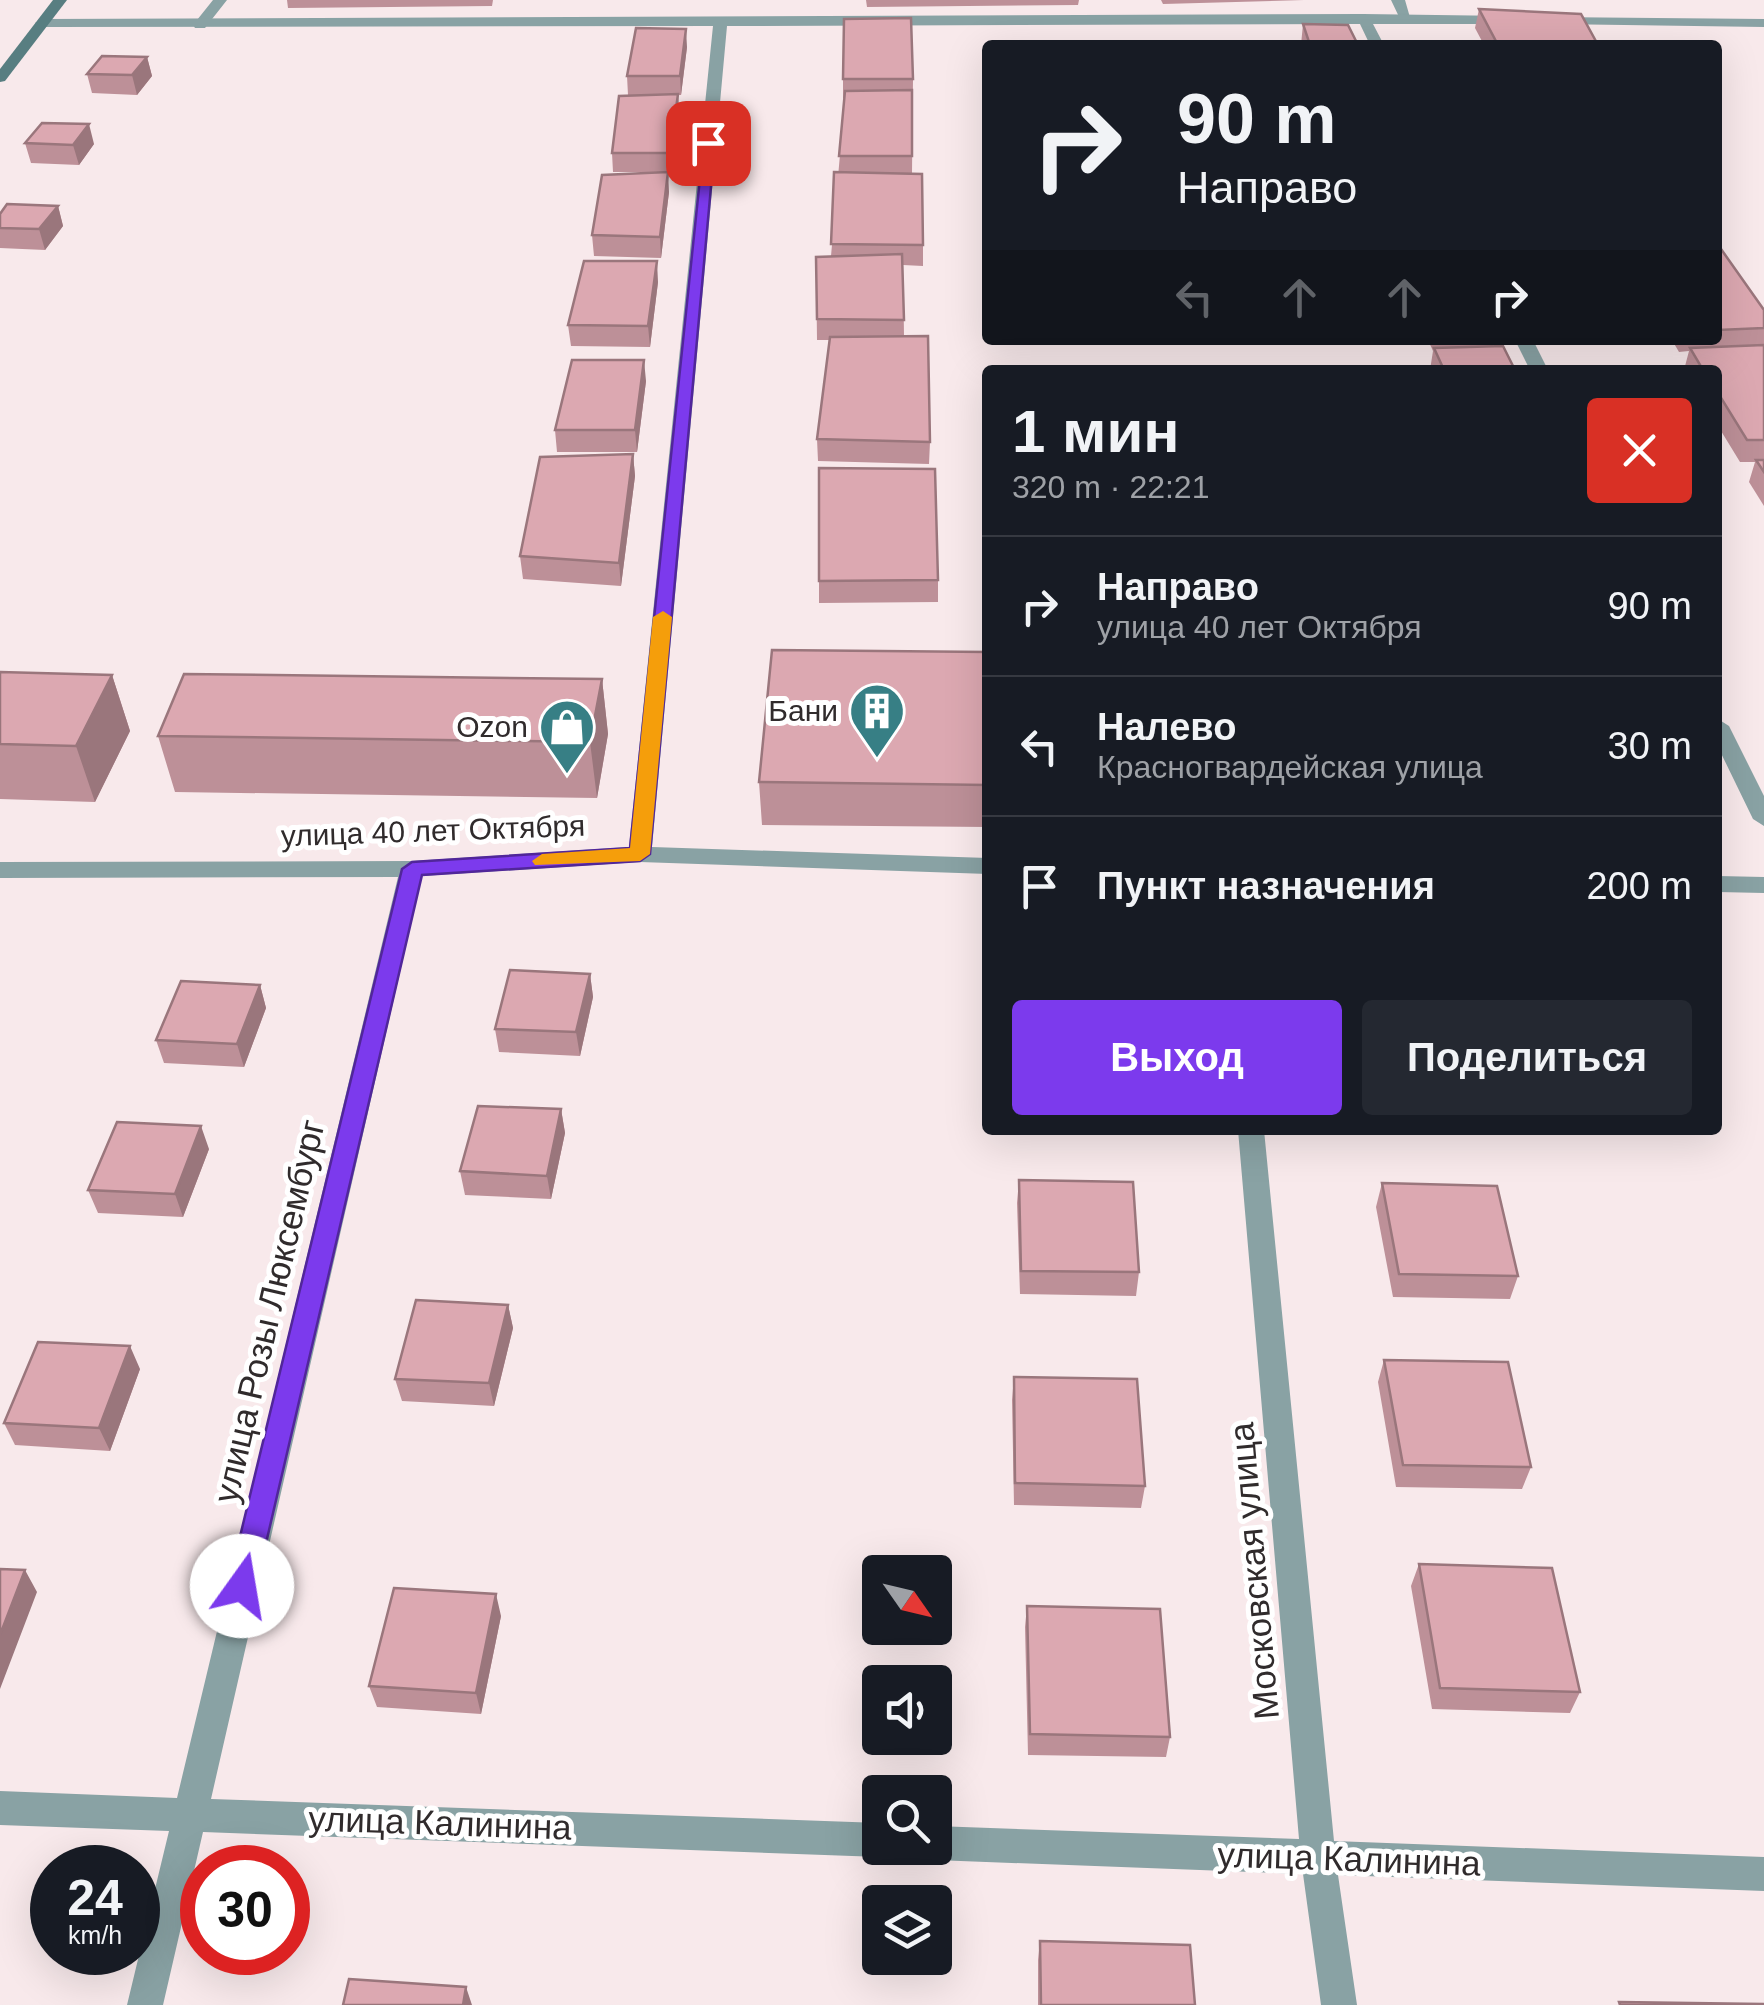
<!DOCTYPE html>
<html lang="ru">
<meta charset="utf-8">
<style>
:root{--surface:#171b24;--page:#242831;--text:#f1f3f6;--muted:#9ea1a6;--line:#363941;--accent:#7c3aed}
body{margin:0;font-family:Arial,sans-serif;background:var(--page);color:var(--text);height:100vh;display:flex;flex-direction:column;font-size:38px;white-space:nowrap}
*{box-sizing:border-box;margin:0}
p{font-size:32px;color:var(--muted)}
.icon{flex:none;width:55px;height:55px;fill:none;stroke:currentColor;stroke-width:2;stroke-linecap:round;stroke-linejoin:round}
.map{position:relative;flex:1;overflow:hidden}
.panel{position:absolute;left:982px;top:365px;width:740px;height:770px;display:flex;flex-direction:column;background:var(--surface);border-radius:10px;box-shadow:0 10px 40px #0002}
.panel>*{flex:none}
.guide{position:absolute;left:982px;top:40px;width:740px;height:305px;border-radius:10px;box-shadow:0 10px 40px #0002;background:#171b24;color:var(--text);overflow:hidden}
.needle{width:65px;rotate:124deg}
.fabs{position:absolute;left:862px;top:1555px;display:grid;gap:20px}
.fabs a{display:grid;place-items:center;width:90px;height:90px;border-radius:10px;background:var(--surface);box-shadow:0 10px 40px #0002;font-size:50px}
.speed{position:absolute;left:30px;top:1845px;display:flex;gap:20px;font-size:50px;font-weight:700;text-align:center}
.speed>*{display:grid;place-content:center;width:130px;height:130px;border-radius:50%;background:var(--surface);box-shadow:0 10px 40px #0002;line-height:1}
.speed small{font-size:25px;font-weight:400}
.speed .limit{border:15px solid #d22;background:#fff;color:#111}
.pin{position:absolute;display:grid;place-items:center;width:85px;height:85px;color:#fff;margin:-42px;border-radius:20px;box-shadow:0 5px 15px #0006}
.me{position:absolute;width:110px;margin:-55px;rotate:13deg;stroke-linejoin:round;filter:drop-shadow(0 0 8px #0008)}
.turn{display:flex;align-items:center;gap:35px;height:210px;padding:0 30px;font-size:45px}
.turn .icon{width:130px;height:130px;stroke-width:2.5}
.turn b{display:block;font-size:70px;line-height:85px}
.lanes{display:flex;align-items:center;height:95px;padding:0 30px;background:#0003;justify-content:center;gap:50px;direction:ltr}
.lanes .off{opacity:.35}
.round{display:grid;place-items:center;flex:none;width:105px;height:105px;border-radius:10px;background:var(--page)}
.headline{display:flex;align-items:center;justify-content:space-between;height:170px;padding:0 30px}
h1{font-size:60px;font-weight:700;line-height:75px}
.cta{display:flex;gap:20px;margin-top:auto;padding:20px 30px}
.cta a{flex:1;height:115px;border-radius:10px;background:var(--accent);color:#fff;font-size:40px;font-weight:700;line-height:115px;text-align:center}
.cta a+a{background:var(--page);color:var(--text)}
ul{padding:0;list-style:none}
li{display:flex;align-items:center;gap:30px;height:140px;padding:0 30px;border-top:2px solid var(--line)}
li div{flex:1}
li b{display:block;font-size:38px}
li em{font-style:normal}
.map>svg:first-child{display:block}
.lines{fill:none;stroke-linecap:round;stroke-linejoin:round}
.service{fill:#89a2a4;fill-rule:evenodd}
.minor{fill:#89a2a4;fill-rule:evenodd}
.secondary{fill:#587e81;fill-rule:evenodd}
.wall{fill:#bd9098}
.shaded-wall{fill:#9a767c}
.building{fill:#dca8b1;stroke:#9a767c;stroke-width:2.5}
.route{fill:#7c3aed;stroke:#51269a;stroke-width:2.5}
.slow{fill:#f59e0b}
.labels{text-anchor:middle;stroke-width:10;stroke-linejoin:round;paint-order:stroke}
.poi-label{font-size:30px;fill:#302b2c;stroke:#fff;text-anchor:end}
.street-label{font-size:30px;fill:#302b2c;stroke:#fff}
.near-street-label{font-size:35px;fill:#302b2c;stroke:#fff}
</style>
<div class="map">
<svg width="1764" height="2005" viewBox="0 0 1764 2005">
<rect width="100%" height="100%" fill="#f8e9eb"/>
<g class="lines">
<path class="service" d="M213 0H227L205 28H195L193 25Z
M1391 0H1405L1411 21H1401Z"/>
<path class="minor" d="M1363 14 1509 16 1516 20 1509 24H1373L1384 45H1370L1360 24 727 26 652 847 988 858V874L640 862 422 876 211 1799 880 1823V1848H894L892 1852 880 1857 203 1832 163 2005H127L169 1831 0 1825V1791L177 1798 398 877 0 878V862L412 861 629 847 713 26 42 27 35 23 42 19Z
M1549 17 1764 19V27L1554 24 1547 20Z
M1515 340H1533L1548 370H1530Z
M1718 719 1729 726 1764 796V826L1753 819 1718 747Z
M1718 876 1764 877V893L1718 892Z
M1238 1130H1264L1334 1841 1764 1857V1891L1338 1875 1357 2005H1321L1303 1874 935 1860 923 1855 919 1848H935V1826L1299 1839Z"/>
<path class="secondary" d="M53 0H67L5 81 0 82V69Z"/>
</g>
<path class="wall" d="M287 0H493L492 6 288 8Z
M866 0H1079L1078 5 867 7Z
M1161 0H1304L1163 4Z
M1479 9 1598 45H1484L1475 28Z
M1303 24 1358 45H1301Z
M687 47 681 95H678L679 114 672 172H613L612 153 628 95 627 76Z
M147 57 152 76 137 95 92 93 87 74Z
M843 79H913L912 173 923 245V266L903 265 904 336 930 442 929 464 818 461 817 439 830 340H817L816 257 831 256 845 98H843Z
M25 143 94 144 79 165 31 163Z
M669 192 661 258 594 256 592 235Z
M58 206 63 226 45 250 0 248V214Z
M1718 250 1764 310V506L1749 482 1755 462H1740L1718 426V370H1684L1689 351 1679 352 1672 340H1718Z
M658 282 650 347 571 346 568 325Z
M1428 340H1494L1493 346 1515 370H1430L1433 351Z
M646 381 637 452H557L555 430Z
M633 454 635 476 621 586 523 579 520 556Z
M938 580V602L819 603V581Z
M988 652V827L762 825 759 782Z
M0 672 112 675 130 731 95 802 0 799Z
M602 679 608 734 597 798 175 792 158 736Z
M590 974 593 997 580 1056 499 1052 495 1029Z
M260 985 266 1008 244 1067 164 1063 156 1040Z
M561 1109 565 1133 551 1199 465 1195 460 1171Z
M209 1149 183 1217 98 1213 88 1190Z
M1019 1180 1139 1272 1136 1296 1020 1294 1017 1203Z
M1382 1183 1518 1276 1510 1299 1393 1297 1376 1207Z
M508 1305 513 1328 494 1406 402 1401 395 1379Z
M1384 1360 1531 1467 1522 1489 1396 1487 1378 1382Z
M140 1369 110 1451 15 1445 4 1423Z
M1014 1377 1145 1486 1141 1508 1014 1505 1012 1400Z
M1419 1564 1580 1692 1570 1713 1432 1709 1411 1586Z
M1027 1606 1170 1737 1166 1757 1028 1755 1025 1627Z
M501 1616 481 1714 377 1707 369 1686Z
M1040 1941 1195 2005H1038V1960Z"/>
<path class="shaded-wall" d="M686 29 687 47 681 95 680 76Z
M147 57 152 76 137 95 132 75Z
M678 94 679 114 672 172 670 153Z
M89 124 94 144 79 165 73 145Z
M668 172 669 192 661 258 660 237Z
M58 206 63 226 45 250 39 229Z
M657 261 658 282 650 347 648 326Z
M644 360 646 381 637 452 635 430Z
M633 454 635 476 621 586 619 563Z
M112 675 130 731 95 802 76 746Z
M602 679 608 734 597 798 590 742Z
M590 974 593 997 580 1056 576 1032Z
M260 985 266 1008 244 1067 237 1044Z
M561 1109 565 1133 551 1199 547 1176Z
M201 1126 209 1149 183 1217 175 1194Z
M508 1305 513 1328 494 1406 489 1383Z
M130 1346 140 1369 110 1451 99 1428Z
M25 1570 37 1592 0 1689V1635Z
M496 1594 501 1616 481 1714 476 1693Z
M466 1987 472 2005H463Z"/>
<path class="building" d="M1479 9 1581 14 1598 45H1498Z
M911 18 913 79H843L844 19Z
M1303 24 1348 25 1358 45H1310Z
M636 28 686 29 680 76H627Z
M102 56 147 57 132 75 87 74Z
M912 90V156H839L845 91Z
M678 94 670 153H612L619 96Z
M42 123 89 124 73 145 25 143Z
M668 172 660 237 592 235 602 175Z
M834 172 922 174 923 245 831 244Z
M7 204 58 206 39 229 0 228V214Z
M1721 249 1764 310V328L1718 330V250Z
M902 254 904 320 817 319 816 257Z
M584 261H657L648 326 568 325Z
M928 336 930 442 817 439 830 337Z
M1764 345V440H1747L1718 393V370H1703L1690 348Z
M1503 346 1515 370H1444L1434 348Z
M572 360H644L635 430H555Z
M633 454 619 563 520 556 540 457Z
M1756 460H1764V472Z
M819 468 935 469 938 580 819 581Z
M772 650 988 652V785L759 782Z
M0 672 112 675 76 746 0 744Z
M184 674 602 679 590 742 158 736Z
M510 970 590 974 576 1032 495 1029Z
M181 981 260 985 237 1044 156 1040Z
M478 1106 561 1109 547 1176 460 1171Z
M117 1122 201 1126 175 1194 88 1190Z
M1019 1180 1133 1182 1139 1272 1021 1271Z
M1382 1183 1497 1186 1518 1276 1399 1274Z
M416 1300 508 1305 489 1383 395 1379Z
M38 1342 130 1346 99 1428 4 1423Z
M1384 1360 1508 1362 1531 1467 1403 1465Z
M1014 1377 1137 1379 1145 1486 1015 1483Z
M1419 1564 1552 1568 1580 1692 1440 1688Z
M0 1569 25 1570 0 1635Z
M394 1588 496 1594 476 1693 369 1686Z
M1027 1606 1160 1609 1170 1737 1030 1734Z
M1040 1941 1190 1945 1195 2005H1041Z
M349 1979 466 1987 463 2005H343Z
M1619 2002 1764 2004V2005H1620Z"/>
<path class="route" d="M704 140 715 143 650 854 640 861 422 875 256 1586 252 1595 242 1599 232 1595 228 1586 402 869 412 862 630 848Z"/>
<path class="slow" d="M663 611 672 617 650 854 640 861 535 865 532 861 542 854 630 848 653 617Z"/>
<defs>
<g id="building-pin" transform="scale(2.875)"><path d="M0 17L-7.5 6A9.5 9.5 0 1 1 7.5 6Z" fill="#377f85" stroke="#fff"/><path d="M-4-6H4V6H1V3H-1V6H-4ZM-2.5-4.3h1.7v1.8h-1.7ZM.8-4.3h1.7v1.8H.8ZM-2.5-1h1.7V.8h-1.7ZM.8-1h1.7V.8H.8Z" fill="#fff"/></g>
<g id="shop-pin" transform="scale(2.875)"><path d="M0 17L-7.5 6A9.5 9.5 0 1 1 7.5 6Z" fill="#377f85" stroke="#fff"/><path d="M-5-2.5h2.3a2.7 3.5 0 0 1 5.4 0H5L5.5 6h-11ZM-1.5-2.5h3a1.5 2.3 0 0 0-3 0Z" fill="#fff"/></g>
</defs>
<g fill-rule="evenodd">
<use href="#building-pin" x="877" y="711"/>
<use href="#shop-pin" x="567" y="727"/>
</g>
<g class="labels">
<g class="poi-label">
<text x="838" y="721">Бани</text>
<text x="528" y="737">Ozon</text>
</g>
<g class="street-label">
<text transform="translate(433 831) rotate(-2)" y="10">улица 40 лет Октября</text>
</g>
<g class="near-street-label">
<text transform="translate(269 1311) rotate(-77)" y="12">улица Розы Люксембург</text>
<text transform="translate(1254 1571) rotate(-95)" y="12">Московская улица</text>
<text transform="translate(440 1823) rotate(2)" y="12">улица Калинина</text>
<text transform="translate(1349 1859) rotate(2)" y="12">улица Калинина</text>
</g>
</g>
</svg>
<div class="fabs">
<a><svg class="needle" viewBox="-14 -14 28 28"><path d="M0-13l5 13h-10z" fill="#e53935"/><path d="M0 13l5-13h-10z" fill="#9ea1a6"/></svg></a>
<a><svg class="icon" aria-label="sound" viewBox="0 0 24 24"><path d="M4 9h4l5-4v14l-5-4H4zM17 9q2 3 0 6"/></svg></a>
<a><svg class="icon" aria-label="search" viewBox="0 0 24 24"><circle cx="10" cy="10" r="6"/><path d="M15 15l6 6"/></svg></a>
<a><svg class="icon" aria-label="layers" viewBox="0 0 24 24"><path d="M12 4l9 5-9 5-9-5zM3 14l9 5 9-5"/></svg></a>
</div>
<div class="speed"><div>24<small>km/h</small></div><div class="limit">30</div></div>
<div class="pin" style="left:708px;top:143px;background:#d93025"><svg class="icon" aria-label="arrive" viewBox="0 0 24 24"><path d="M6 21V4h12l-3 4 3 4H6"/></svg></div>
<svg class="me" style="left:242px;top:1586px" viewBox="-20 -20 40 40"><circle r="19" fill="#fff"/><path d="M0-13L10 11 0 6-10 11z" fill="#7c3aed"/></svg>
<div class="guide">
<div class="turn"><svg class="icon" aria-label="right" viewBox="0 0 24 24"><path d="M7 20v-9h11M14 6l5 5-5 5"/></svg><div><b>90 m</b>Направо</div></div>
<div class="lanes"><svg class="icon off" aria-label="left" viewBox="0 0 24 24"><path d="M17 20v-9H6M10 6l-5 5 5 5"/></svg><svg class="icon off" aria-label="ahead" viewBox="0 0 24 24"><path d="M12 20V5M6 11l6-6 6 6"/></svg><svg class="icon off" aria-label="ahead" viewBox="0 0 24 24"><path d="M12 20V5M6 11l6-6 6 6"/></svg><svg class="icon" aria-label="right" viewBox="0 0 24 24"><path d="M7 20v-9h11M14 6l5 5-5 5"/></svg></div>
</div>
<section class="panel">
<div class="headline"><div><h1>1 мин</h1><p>320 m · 22:21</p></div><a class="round" style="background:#d93025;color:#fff"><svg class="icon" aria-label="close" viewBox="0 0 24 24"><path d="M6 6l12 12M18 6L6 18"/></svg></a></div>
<ul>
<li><svg class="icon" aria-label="right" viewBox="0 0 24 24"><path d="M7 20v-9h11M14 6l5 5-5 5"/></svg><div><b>Направо</b><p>улица 40 лет Октября</p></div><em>90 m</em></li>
<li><svg class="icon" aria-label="left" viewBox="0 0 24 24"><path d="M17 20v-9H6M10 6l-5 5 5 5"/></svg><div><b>Налево</b><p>Красногвардейская улица</p></div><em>30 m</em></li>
<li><svg class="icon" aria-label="arrive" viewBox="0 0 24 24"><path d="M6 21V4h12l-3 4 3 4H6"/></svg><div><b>Пункт назначения</b></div><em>200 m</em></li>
</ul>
<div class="cta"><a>Выход</a><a>Поделиться</a></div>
</section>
</div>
